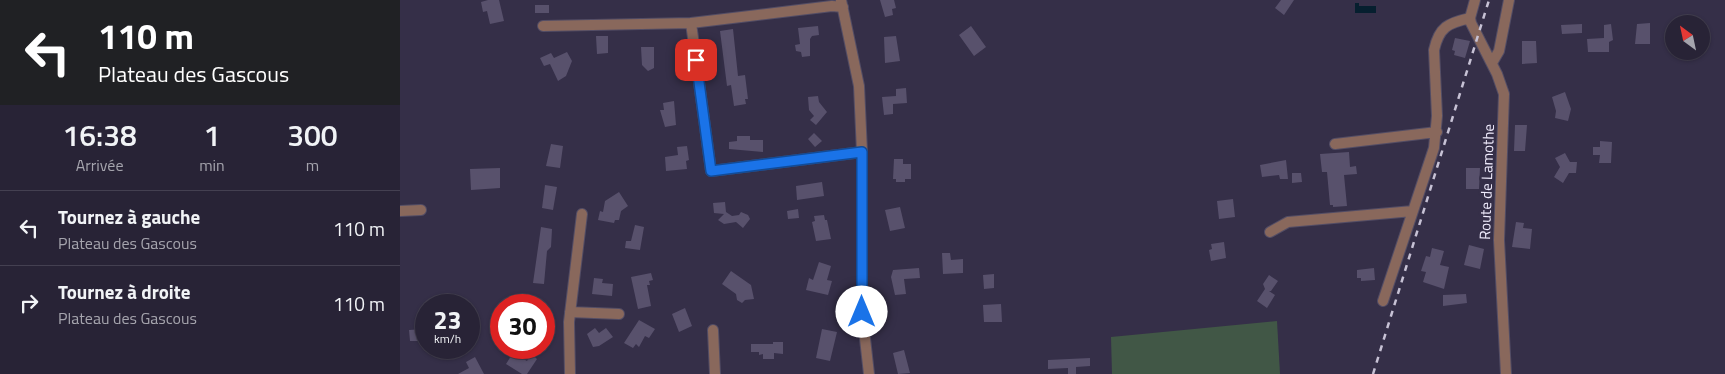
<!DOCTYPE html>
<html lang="fr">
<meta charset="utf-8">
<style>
:root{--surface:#282336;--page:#302b3e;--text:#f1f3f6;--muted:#a5a4ad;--line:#444051}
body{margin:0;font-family:"Titillium Web",sans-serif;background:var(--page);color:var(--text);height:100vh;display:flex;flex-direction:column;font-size:19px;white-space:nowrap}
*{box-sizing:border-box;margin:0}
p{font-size:16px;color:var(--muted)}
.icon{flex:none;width:28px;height:28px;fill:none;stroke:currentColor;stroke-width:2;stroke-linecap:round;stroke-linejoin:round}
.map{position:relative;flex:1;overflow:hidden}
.sheet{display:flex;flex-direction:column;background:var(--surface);width:400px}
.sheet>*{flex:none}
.top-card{background:#202124;color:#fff;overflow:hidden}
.needle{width:32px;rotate:327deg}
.controls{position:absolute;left:1265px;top:15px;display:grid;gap:10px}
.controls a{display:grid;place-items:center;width:45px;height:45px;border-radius:50%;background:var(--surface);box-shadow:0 1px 4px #0004,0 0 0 1px var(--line);font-size:25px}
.speed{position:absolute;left:15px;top:294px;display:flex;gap:10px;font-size:25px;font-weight:700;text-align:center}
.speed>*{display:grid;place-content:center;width:65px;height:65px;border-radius:50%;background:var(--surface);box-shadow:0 1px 4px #0004,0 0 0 1px var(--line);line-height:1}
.speed small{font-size:12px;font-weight:400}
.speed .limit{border:8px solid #d22;background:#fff;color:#111}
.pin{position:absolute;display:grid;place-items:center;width:42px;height:42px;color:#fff;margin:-21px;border-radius:10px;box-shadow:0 2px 8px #0006}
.me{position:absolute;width:55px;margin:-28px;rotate:0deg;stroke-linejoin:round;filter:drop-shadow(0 0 4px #0008)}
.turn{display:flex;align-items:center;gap:18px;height:105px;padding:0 15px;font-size:22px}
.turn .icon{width:65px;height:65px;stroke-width:2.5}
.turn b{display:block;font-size:35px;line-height:42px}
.eta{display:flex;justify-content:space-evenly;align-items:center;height:85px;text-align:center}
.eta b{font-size:30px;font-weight:600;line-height:35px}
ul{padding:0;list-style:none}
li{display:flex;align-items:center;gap:15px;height:75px;padding:0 15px;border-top:1px solid var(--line)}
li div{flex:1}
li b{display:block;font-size:19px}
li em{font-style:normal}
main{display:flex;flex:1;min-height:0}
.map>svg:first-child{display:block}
.green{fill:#415746}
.water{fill:#061f2f}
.building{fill:#58516c}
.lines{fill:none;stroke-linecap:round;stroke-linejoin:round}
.minor-casing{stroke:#534d65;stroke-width:12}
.minor{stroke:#89685c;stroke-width:10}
.rail{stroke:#c7c2d5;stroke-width:2.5;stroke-dasharray:6 6;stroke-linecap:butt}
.route-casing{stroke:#114b97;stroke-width:12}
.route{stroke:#1a73e8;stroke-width:9}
.labels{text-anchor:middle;stroke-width:5;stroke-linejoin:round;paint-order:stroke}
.street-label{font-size:15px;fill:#f1edfe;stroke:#352f48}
</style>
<main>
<section class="sheet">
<div class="top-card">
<div class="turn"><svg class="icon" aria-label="left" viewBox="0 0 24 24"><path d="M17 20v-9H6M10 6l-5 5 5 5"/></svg><div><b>110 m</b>Plateau des Gascous</div></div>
</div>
<div class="eta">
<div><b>16:38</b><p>Arrivée</p></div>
<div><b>1</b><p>min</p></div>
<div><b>300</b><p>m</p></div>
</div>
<ul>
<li><svg class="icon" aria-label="left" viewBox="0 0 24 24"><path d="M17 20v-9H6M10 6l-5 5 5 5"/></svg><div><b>Tournez à gauche</b><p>Plateau des Gascous</p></div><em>110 m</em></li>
<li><svg class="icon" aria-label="right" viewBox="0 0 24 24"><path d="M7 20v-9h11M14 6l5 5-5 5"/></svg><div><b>Tournez à droite</b><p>Plateau des Gascous</p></div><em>110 m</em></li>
</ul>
</section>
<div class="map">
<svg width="1325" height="374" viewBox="0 0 1325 374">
<rect width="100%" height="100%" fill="#352f48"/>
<path class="green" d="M877 321 880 374H712L711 337Z"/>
<path class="water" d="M955 3H959V6H976V13H955Z"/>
<path class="building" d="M88 0H99L104 21 90 24 87 11 83 12 81 2Z
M480 0H494L496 8 492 9 493 15 485 17Z
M881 0H894L884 15 875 8Z
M135 5H149V13H135Z
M1250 23V44H1235L1237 24Z
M1182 24V33L1162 34 1161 25Z
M1211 24 1213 40 1209 42V52H1188L1187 39 1204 38V25Z
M418 26 419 35 412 36 410 39V56L402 57 401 52 396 51 395 45 400 44 398 28Z
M571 26 586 47 574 56 559 35Z
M333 29 338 76 345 75 348 99H345L346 104 334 106 331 85 327 86 320 31Z
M196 36H208V53L197 54Z
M496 36 500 61 485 63 484 37Z
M1055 38 1070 41 1065 58 1054 55 1055 51 1052 50Z
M1122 41H1136L1137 63 1122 64Z
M241 47H254V68L248 71 242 65Z
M167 52 172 61 166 76 158 81 150 64 144 66 140 58 151 53 154 58Z
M506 88 507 103 493 104V114L484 115 482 97 496 96V89Z
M1165 92 1171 109 1168 121 1155 118 1156 111 1152 97Z
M418 96 419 102 427 112 416 125 410 120 414 116 409 110 408 97Z
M274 101 276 125 265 127 260 110H264L263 103Z
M1115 125H1127L1125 151H1114Z
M414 133 422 141 415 147 408 139Z
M337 136H350V140H363V152L329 149V142L337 141Z
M1200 141 1212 142 1211 163H1199L1200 155H1193V147H1200Z
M151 144 163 146 160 168 146 166Z
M287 146 289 160 286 161 287 169 266 171 265 157 278 155 277 147Z
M949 152 950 167 956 166 957 174 944 175 947 206 933 207V205H930L927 172H922L920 154Z
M1165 153 1170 162H1177L1176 173H1169L1163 183 1154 177 1160 167 1155 158Z
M494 159H503V164H511V179H505V182H496V179H493Z
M886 160 888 179H880L879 175 862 177 860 165Z
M100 168V188L71 190 70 169Z
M1066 168H1080L1079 189H1066Z
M892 173H901L902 182 892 183Z
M422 182 424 196 397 200 396 186Z
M145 185 157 187 153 210 142 208Z
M219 192 228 206 221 211 219 220H215L214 223 198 220 200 211 203 212 205 201Z
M833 199 835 217 819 219 817 201Z
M325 202 326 212 332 216 339 215 341 212 348 215 350 219 343 228 336 222 324 224 318 220 324 214 314 213 313 203Z
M500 207 505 228 490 231 485 210Z
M398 209 399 218 388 219 387 211Z
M424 215 425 220H427L431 239 416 241 412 222 415 221 414 216Z
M1116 222 1124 223 1123 228 1132 229 1130 249 1112 247Z
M235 225 244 227 240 250 225 248 226 241H231Z
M141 227 152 229 151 247 147 251 144 284 133 283Z
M824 242 826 258 811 261 809 250 812 249 811 244Z
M1069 245 1084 249 1080 269 1064 265Z
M1032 248 1044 251 1040 265 1049 267 1044 289 1023 282 1026 272 1021 271 1026 256 1030 257Z
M542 253H550L551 260 563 259V273L543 274Z
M419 262 431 266 427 280 432 281 428 295 406 290 409 278 413 280Z
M519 268 520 278 504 279 506 294 495 295 491 277 493 270Z
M974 268 975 280 961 281V278H957V270Z
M331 271 351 285 354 299 345 300 342 303 337 300 336 294 322 284Z
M251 273 253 280 249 281 250 285H247L251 306 238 309 231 277Z
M594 274V288L584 289 583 275Z
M869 275 878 281 871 291H869L875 295 867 308 857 301 865 289 863 284Z
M194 278 203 279 202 283 213 284 212 296 192 294Z
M1066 294 1067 303 1043 306V295Z
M601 304 602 322H584L583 305Z
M285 308 292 326 279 332 272 314Z
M239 320 255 329 249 338 245 336 239 347 236 344 233 348 224 343Z
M195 328 199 333 206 328 213 337 199 346 193 347 187 334Z
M24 329V341H10L9 330Z
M422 329 437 332 430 361 416 358Z
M373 342H383V354L374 353V359H363V354L359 355V352H351V344H373Z
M504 350 510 373 498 374 493 353Z
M113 353 127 361 131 354 137 359 127 374H122L106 364Z
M75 357 84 374H58L69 368 66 362Z
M690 358V366L676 367V374H668V368L648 369V360Z"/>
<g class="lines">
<g class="minor-casing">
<path id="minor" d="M441 0 459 86 462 152V312L469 374
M1075 0 1070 18 1071 23 1097 74 1104 94 1099 240 1106 374
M291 23 311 171 462 152
M143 26 291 23 432 6 443 7
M1092 63 1099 51 1109 0
M935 144 1037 132
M0 211 21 210
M870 232 888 222 1013 211
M983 301 1034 148 1037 116 1034 50C1039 27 1048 23 1070 18
M170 312 219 314
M313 330 315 374
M170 374 169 322 182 214"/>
</g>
<use href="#minor" class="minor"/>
<path class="rail" d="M973 374 1089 0"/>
</g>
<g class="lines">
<g class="route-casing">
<path id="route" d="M296 60 311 171 462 152V312"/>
</g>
<use href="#route" class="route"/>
</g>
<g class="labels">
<g class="street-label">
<text transform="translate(1087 182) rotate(-88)" y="5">Route de Lamothe</text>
</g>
</g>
</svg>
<div class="controls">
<a><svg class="needle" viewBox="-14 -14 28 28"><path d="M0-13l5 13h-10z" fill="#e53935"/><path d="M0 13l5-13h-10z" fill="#a5a4ad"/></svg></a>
</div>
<div class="speed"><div>23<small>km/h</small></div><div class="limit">30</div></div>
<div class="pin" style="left:296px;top:60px;background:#d93025"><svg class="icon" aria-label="arrive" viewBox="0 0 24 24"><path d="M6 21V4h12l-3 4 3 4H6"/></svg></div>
<svg class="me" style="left:462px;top:312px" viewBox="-20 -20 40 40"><circle r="19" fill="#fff"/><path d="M0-13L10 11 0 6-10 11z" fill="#1a73e8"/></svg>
</div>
</main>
